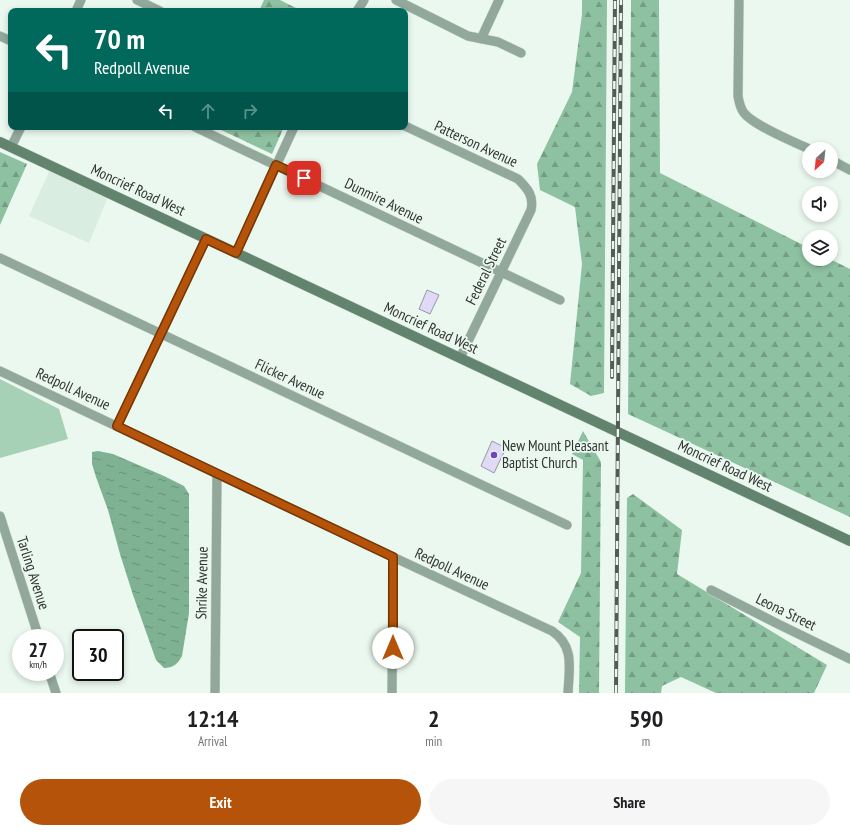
<!DOCTYPE html>
<style>
:root{--surface:#fff;--page:#f6f6f6;--text:#202124;--muted:#757577;--accent:#b45309}
body{margin:0;font-family:"PT Sans Narrow",sans-serif;background:var(--page);color:var(--text);height:100vh;display:flex;flex-direction:column;font-size:15px;white-space:nowrap}
*{box-sizing:border-box;margin:0}
p{font-size:13px;color:var(--muted)}
.icon{flex:none;width:22px;height:22px;fill:none;stroke:currentColor;stroke-width:2;stroke-linecap:round;stroke-linejoin:round}
.map{position:relative;height:693px;overflow:hidden}
.details{display:flex;flex-direction:column;background:var(--surface);flex:1}
.details>*{flex:none}
.guide{position:absolute;left:8px;top:8px;width:400px;height:122px;border-radius:8px;box-shadow:0 2px 6px #0003;background:#00695c;color:#fff;overflow:hidden}
.needle{width:26px;rotate:207deg}
.controls{position:absolute;left:802px;top:142px;display:grid;gap:8px}
.controls a{display:grid;place-items:center;width:36px;height:36px;border-radius:50%;background:var(--surface);box-shadow:0 2px 6px #0003;font-size:20px}
.speed{position:absolute;left:12px;top:629px;display:flex;gap:8px;font-size:20px;font-weight:700;text-align:center}
.speed>*{display:grid;place-content:center;width:52px;height:52px;border-radius:50%;background:var(--surface);box-shadow:0 2px 6px #0003;line-height:1}
.speed small{font-size:10px;font-weight:400}
.speed .limit{border:2px solid #111;border-radius:6px;background:#fff;color:#111}
.pin{position:absolute;display:grid;place-items:center;width:34px;height:34px;color:#fff;margin:-17px;border-radius:8px;box-shadow:0 2px 6px #0006}
.me{position:absolute;width:44px;margin:-22px;rotate:0deg;stroke-linejoin:round;filter:drop-shadow(0 0 3px #0008)}
.turn{display:flex;align-items:center;gap:14px;height:84px;padding:0 20px;font-size:18px}
.turn .icon{width:52px;height:52px;stroke-width:2.5}
.turn b{display:block;font-size:28px;line-height:34px}
.lanes{display:flex;align-items:center;height:38px;padding:0 20px;background:#0003;justify-content:center;gap:20px;direction:ltr}
.lanes .off{opacity:.35}
.eta{display:flex;justify-content:space-evenly;align-items:center;height:68px;text-align:center}
.eta b{font-size:24px;font-weight:800;line-height:28px}
.button{display:flex;gap:8px;margin-top:auto;padding:8px 20px}
.button a{flex:1;height:46px;border-radius:24px;background:var(--accent);color:#fff;font-size:16px;font-weight:800;line-height:46px;text-align:center}
.button a+a{background:var(--page);color:var(--text)}
.map>svg:first-child{display:block}
.built{fill:#d9ede0}
.green{fill:#a7d1b7}
.forest{fill:url(#forest-firs)}
.water{fill:url(#water-ripples)}
.building{fill:#e0d9f8;stroke:#9996a2}
.lines{fill:none;stroke-linecap:round;stroke-linejoin:round}
.street-casing{stroke:#c9d5cd;stroke-width:10}
.secondary-casing{stroke:#c9d5cd;stroke-width:11}
.street{stroke:#92a89a;stroke-width:9}
.secondary{stroke:#62836e;stroke-width:10}
.rail-casing{stroke:#545b57;stroke-width:4}
.rail{stroke:#ebf8ef;stroke-width:2.5;stroke-dasharray:8;stroke-linecap:butt}
.route-casing{stroke:#753606;stroke-width:10}
.route{stroke:#b45309;stroke-width:7}
.poi-dot{fill:#7045be;stroke:#ebf8ef;stroke-width:1.5}
.labels{text-anchor:middle;stroke-width:3.5;stroke-linejoin:round;paint-order:stroke}
.street-label{font-size:15px;fill:#303532;stroke:#ebf8ef}
.poi-label{font-size:15px;fill:#303532;stroke:#ebf8ef;text-anchor:start}
</style>
<div class="map">
<svg width="850" height="693" viewBox="0 0 850 693">
<defs>
<pattern id="forest-firs" width="22" height="20" patternUnits="userSpaceOnUse"><rect width="22" height="20" fill="#8ec1a1"/><path d="M5 1l3.5 6h-7zM16 11l3.5 6h-7z" fill="#749e84"/></pattern>
<pattern id="water-ripples" width="26" height="14" patternUnits="userSpaceOnUse"><rect width="26" height="14" fill="#7fb293"/><path d="M2 4q2-2 4 0t4 0M15 11q2-2 4 0t4 0" fill="none" stroke="#689279"/></pattern>
</defs>
<rect width="100%" height="100%" fill="#ebf8ef"/>
<path class="built" d="M50 170 108 197 89 243 29 216Z"/>
<path class="green" d="M0 379 59 409 68 439 0 458Z"/>
<path class="forest" d="M264 0H280L302 11H259Z
M582 0H607L604 393 591 396 570 384 582 264 575 207 540 190 537 164 572 92 582 14Z
M631 0H659L660 173 809 248V259H830L850 269V517L628 414Z
M215 127H284L272 154Z
M0 152 27 164 0 225Z
M583 431 601 462 599 693H579L580 637 558 622 581 573 583 460 572 454Z
M633 494 682 530 677 574 827 665 814 693H716L681 677 662 686 661 693H625L627 498Z"/>
<path class="water" d="M98 451 113 454 164 476 184 486 189 494V613L182 656C178 664 173 668 164 668L156 660 133 595 120 554 108 510 96 477 92 464V452Z"/>
<path class="building" d="M427 290 439 295 430 314 419 309Z
M492 441 506 448 494 473 481 466Z"/>
<g class="lines">
<g class="street-casing">
<path id="street" d="M137 0 160 11
M396 0 468 36 498 42 521 53
M739 0 738 96C739 102 740 108 744 113 753 125 794 142 809 149
M76 11 81 0
M357 11 364 0
M0 36 11 41
M481 39 499 0
M405 126 518 179C528 189 534 196 531 210L460 358
M195 127 560 300
M11 147 21 127
M831 160 850 170
M236 253 294 127
M0 258 567 525
M0 371 393 557 552 631C575 646 569 669 568 693
M117 426 206 239
M0 516 39 638
M711 590 780 625 850 659
M49 672 56 693
M215 693 217 474
M392 693 393 557"/>
</g>
<g class="secondary-casing">
<path id="secondary" d="M0 142 850 541"/>
</g>
<use href="#street" class="street"/>
<use href="#secondary" class="secondary"/>
<g class="rail-casing">
<path id="rail" d="M612 377 615 0
M616 693 621 0"/>
</g>
<use href="#rail" class="rail"/>
</g>
<g class="lines">
<g class="route-casing">
<path id="route" d="M304 178 276 165 236 253 206 239 117 426 393 557V648"/>
</g>
<use href="#route" class="route"/>
</g>
<circle class="poi-dot" cx="494" cy="455" r="4"/>
<g class="labels">
<g class="street-label">
<text transform="translate(476 144) rotate(25)" y="5">Patterson Avenue</text>
<text transform="translate(138 190) rotate(25)" y="5">Moncrief Road West</text>
<text transform="translate(384 201) rotate(26)" y="5">Dunmire Avenue</text>
<text transform="translate(486 271) rotate(-64)" y="5">Federal Street</text>
<text transform="translate(431 328) rotate(25)" y="5">Moncrief Road West</text>
<text transform="translate(290 379) rotate(25)" y="5">Flicker Avenue</text>
<text transform="translate(73 389) rotate(25)" y="5">Redpoll Avenue</text>
<text transform="translate(725 466) rotate(25)" y="5">Moncrief Road West</text>
<text transform="translate(452 569) rotate(25)" y="5">Redpoll Avenue</text>
<text transform="translate(33 573) rotate(72)" y="5">Tarling Avenue</text>
<text transform="translate(202 583) rotate(-89)" y="5">Shrike Avenue</text>
<text transform="translate(786 612) rotate(26)" y="5">Leona Street</text>
</g>
<g class="poi-label">
<text x="502" y="451">New Mount Pleasant<tspan x="502" dy="17">Baptist Church</tspan></text>
</g>
</g>
</svg>
<div class="controls">
<a><svg class="needle" viewBox="-14 -14 28 28"><path d="M0-13l5 13h-10z" fill="#e53935"/><path d="M0 13l5-13h-10z" fill="#757577"/></svg></a>
<a><svg class="icon" aria-label="sound" viewBox="0 0 24 24"><path d="M4 9h4l5-4v14l-5-4H4zM17 9q2 3 0 6"/></svg></a>
<a><svg class="icon" aria-label="layers" viewBox="0 0 24 24"><path d="M12 4l9 5-9 5-9-5zM3 14l9 5 9-5"/></svg></a>
</div>
<div class="speed"><div>27<small>km/h</small></div><div class="limit">30</div></div>
<div class="pin" style="left:304px;top:178px;background:#d93025"><svg class="icon" aria-label="arrive" viewBox="0 0 24 24"><path d="M6 21V4h12l-3 4 3 4H6"/></svg></div>
<svg class="me" style="left:393px;top:648px" viewBox="-20 -20 40 40"><circle r="19" fill="#fff"/><path d="M0-13L10 11 0 6-10 11z" fill="#b45309"/></svg>
<div class="guide">
<div class="turn"><svg class="icon" aria-label="left" viewBox="0 0 24 24"><path d="M17 20v-9H6M10 6l-5 5 5 5"/></svg><div><b>70 m</b>Redpoll Avenue</div></div>
<div class="lanes"><svg class="icon" aria-label="left" viewBox="0 0 24 24"><path d="M17 20v-9H6M10 6l-5 5 5 5"/></svg><svg class="icon off" aria-label="ahead" viewBox="0 0 24 24"><path d="M12 20V5M6 11l6-6 6 6"/></svg><svg class="icon off" aria-label="right" viewBox="0 0 24 24"><path d="M7 20v-9h11M14 6l5 5-5 5"/></svg></div>
</div>
</div>
<section class="details">
<div class="eta">
<div><b>12:14</b><p>Arrival</p></div>
<div><b>2</b><p>min</p></div>
<div><b>590</b><p>m</p></div>
</div>
<div class="button"><a>Exit</a><a>Share</a></div>
</section>
